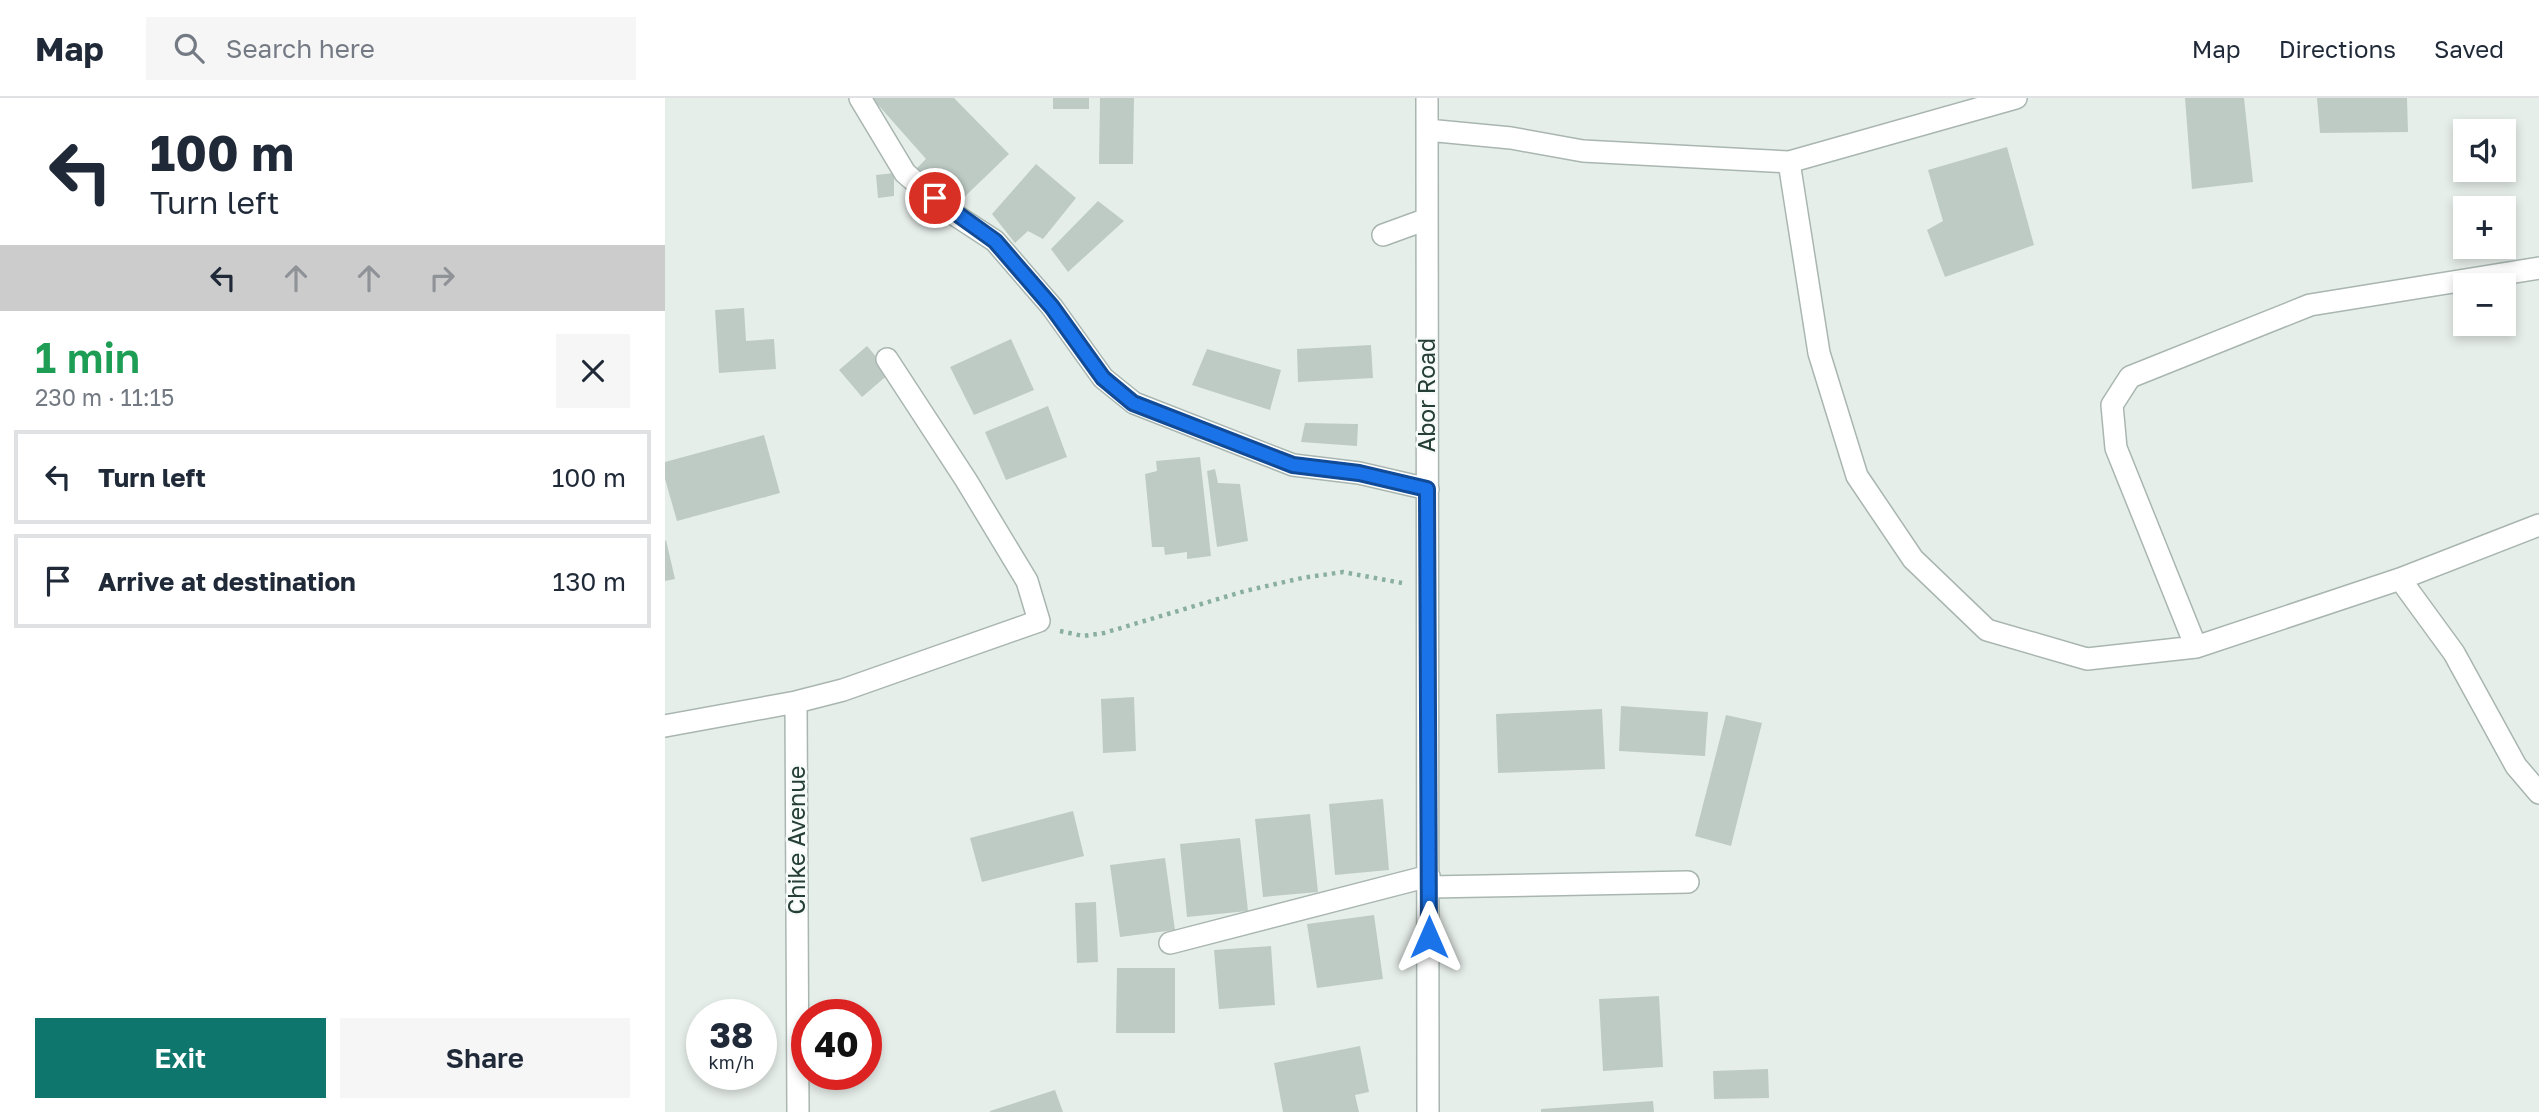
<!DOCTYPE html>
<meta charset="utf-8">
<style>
:root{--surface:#fff;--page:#f6f6f7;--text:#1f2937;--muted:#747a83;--line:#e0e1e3;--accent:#0f766e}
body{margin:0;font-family:"Golos Text",sans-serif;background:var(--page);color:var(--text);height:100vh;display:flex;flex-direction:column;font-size:26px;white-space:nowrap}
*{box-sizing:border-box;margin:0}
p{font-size:23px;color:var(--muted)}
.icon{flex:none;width:38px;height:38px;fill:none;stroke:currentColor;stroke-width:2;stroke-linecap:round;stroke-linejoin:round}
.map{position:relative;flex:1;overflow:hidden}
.sheet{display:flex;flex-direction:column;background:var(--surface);width:665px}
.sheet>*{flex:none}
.hud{background:#fff;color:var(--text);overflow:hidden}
.tools{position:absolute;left:1788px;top:21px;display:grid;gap:14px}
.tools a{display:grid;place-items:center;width:63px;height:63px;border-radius:0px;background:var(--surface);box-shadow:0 4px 10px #0003;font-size:35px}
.speed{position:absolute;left:21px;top:901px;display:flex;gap:14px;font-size:35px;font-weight:700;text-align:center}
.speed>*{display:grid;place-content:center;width:91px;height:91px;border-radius:50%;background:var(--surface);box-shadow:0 4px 10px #0003;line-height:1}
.speed small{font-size:18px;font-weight:400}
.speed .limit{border:10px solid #d22;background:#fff;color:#111}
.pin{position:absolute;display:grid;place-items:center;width:60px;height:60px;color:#fff;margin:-30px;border:4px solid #fff;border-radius:50%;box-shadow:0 2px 7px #0007}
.me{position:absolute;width:77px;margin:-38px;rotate:0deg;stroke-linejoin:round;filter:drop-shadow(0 0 5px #0008)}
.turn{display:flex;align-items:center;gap:24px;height:147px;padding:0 35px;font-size:32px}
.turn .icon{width:91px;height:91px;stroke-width:2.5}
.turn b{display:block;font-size:49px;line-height:60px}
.lanes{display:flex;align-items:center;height:66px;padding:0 35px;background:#0003;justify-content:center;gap:35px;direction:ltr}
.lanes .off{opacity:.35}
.round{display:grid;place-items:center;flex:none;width:74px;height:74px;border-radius:0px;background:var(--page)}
.head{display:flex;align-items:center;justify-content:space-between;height:119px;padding:0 35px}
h1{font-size:42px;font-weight:600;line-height:52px;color:#1e9e55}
.action{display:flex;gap:14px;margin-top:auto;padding:14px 35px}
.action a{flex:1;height:80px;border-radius:0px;background:var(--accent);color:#fff;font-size:28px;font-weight:600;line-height:80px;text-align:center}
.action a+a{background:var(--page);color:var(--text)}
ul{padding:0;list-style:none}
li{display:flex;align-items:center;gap:21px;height:94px;margin:0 14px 10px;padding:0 21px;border:4px solid var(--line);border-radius:0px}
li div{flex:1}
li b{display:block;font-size:26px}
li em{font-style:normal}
header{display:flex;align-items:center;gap:42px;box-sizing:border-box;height:98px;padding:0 35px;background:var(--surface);border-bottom:2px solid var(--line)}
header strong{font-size:33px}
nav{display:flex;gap:38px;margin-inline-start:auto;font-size:24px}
.search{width:490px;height:63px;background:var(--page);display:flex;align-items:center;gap:18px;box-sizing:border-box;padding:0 24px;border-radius:0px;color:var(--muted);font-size:26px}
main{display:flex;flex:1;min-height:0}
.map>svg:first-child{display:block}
.building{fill:#becbc5}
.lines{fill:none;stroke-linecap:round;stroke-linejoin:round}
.minor-casing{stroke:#a9b6b0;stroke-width:24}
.path{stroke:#89afa1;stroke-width:4.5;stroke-dasharray:3.5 5;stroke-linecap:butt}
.minor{stroke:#fff;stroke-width:21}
.route-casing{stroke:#114b97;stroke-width:18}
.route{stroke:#1a73e8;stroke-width:12}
.labels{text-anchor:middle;stroke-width:5;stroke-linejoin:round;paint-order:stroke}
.street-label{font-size:23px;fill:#263f36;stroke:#f6faf8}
</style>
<header>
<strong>Map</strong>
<div class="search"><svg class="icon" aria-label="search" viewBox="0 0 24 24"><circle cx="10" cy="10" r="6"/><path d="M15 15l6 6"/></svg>Search here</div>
<nav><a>Map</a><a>Directions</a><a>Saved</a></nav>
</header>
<main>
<section class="sheet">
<div class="hud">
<div class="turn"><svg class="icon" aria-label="left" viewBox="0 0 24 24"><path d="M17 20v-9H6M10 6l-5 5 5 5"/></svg><div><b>100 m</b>Turn left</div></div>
<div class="lanes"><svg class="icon" aria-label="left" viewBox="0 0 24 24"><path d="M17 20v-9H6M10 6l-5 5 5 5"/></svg><svg class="icon off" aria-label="ahead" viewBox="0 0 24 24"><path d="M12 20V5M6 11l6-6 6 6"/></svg><svg class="icon off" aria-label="ahead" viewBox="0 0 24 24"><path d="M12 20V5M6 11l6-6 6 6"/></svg><svg class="icon off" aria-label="right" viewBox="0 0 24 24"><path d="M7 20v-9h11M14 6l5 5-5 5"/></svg></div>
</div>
<div class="head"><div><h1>1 min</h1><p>230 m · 11:15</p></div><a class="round"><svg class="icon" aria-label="close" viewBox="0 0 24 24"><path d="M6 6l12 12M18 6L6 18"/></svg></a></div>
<ul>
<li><svg class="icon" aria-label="left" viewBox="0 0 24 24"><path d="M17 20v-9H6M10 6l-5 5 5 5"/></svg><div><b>Turn left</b></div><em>100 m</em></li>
<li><svg class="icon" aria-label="arrive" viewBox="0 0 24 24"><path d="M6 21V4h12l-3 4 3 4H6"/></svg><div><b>Arrive at destination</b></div><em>130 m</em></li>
</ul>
<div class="action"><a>Exit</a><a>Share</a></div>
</section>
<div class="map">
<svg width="1874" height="1014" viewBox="0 0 1874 1014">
<rect width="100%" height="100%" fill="#e6eeea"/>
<path class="building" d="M207 0H289L344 56 289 109 250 72 261 61Z
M388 0H424V11H388Z
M435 0H469L468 66H434Z
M1520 0H1579L1588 84 1527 91Z
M1652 0H1742L1743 34 1655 35Z
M1342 49 1369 147 1280 179 1262 132 1278 123 1263 72Z
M371 66 411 100 378 141 363 133 350 145 327 116Z
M229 75V98L213 100 211 77Z
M433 103 459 123 403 174 386 151Z
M79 210 81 243 109 241 111 271 54 275 50 212Z
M346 241 369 292 309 317 285 269Z
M706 247 708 280 633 284 632 251Z
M202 248 225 275 197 299 174 272Z
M542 251 616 272 605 312 527 287Z
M383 308 402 359 341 382 320 334Z
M640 325 693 326 692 348 636 344Z
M99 337 115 395 12 423 0 381V364Z
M535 359 546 458 522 461V454L500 457 499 449H487L480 376 492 373 491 363Z
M550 371 553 385 575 386 583 443 552 449 542 373Z
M1 442 10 481 0 483V443Z
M469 599 471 653 438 655 436 601Z
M956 608 1043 614 1040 658 954 653Z
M937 611 940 671 833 675 831 616Z
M1061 617 1097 625 1066 748 1030 738Z
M718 701 724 772 670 777 664 706Z
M408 713 419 758 317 784 305 740Z
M645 716 653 794 598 799 590 721Z
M575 740 583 813 522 819 515 746Z
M500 760 510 832 455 839 445 767Z
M431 804 433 864 412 865 410 805Z
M709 817 718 881 652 890 642 826Z
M606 848 610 907 554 911 549 852Z
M452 870H510V935H451Z
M994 898 998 969 938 973 934 901Z
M695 948 704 994 690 997 694 1014H618L609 965Z
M1103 971 1104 1000 1049 1001 1048 973Z
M390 992 398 1014H325V1013Z
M988 1003 989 1014H876V1011Z"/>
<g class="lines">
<g class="minor-casing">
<path id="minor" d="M195 0 240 75 284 113 330 143 387 209 438 280 469 305 628 367 694 375 763 391
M762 0 763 1014
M762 32 846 40 918 53 1124 64 1351 0
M1124 64 1154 255 1192 378 1248 461 1322 532 1422 561 1531 549 1735 481 1874 427
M718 137 762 121
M1735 481 1789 555 1851 668 1874 695
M1531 549 1451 350 1447 307 1465 279 1645 207 1874 170
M131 604 133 1014
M0 628 131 604 178 592 374 523 362 483 301 382 222 261
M764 789 1023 784
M505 845 764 778"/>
</g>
<path class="path" d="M395 533 418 538 439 535 580 493 637 480 678 474 737 485"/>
<use href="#minor" class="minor"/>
</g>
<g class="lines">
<g class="route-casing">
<path id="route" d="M270 100 330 143 387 209 438 280 468 305 628 367 694 375 762 391 764 839"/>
</g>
<use href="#route" class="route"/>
</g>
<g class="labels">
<g class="street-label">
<text transform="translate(762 297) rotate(-90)" y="8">Abor Road</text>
<text transform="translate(132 742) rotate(-90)" y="8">Chike Avenue</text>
</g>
</g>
</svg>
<div class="tools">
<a><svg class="icon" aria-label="sound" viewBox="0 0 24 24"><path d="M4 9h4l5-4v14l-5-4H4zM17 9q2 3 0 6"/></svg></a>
<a>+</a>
<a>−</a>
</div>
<div class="speed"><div>38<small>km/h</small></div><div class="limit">40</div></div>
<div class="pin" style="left:270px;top:100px;background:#d93025"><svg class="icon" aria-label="arrive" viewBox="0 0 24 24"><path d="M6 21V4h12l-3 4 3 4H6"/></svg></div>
<svg class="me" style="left:764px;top:839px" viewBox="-20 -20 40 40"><path d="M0-17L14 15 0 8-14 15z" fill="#1a73e8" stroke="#fff" stroke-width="4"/></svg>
</div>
</main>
